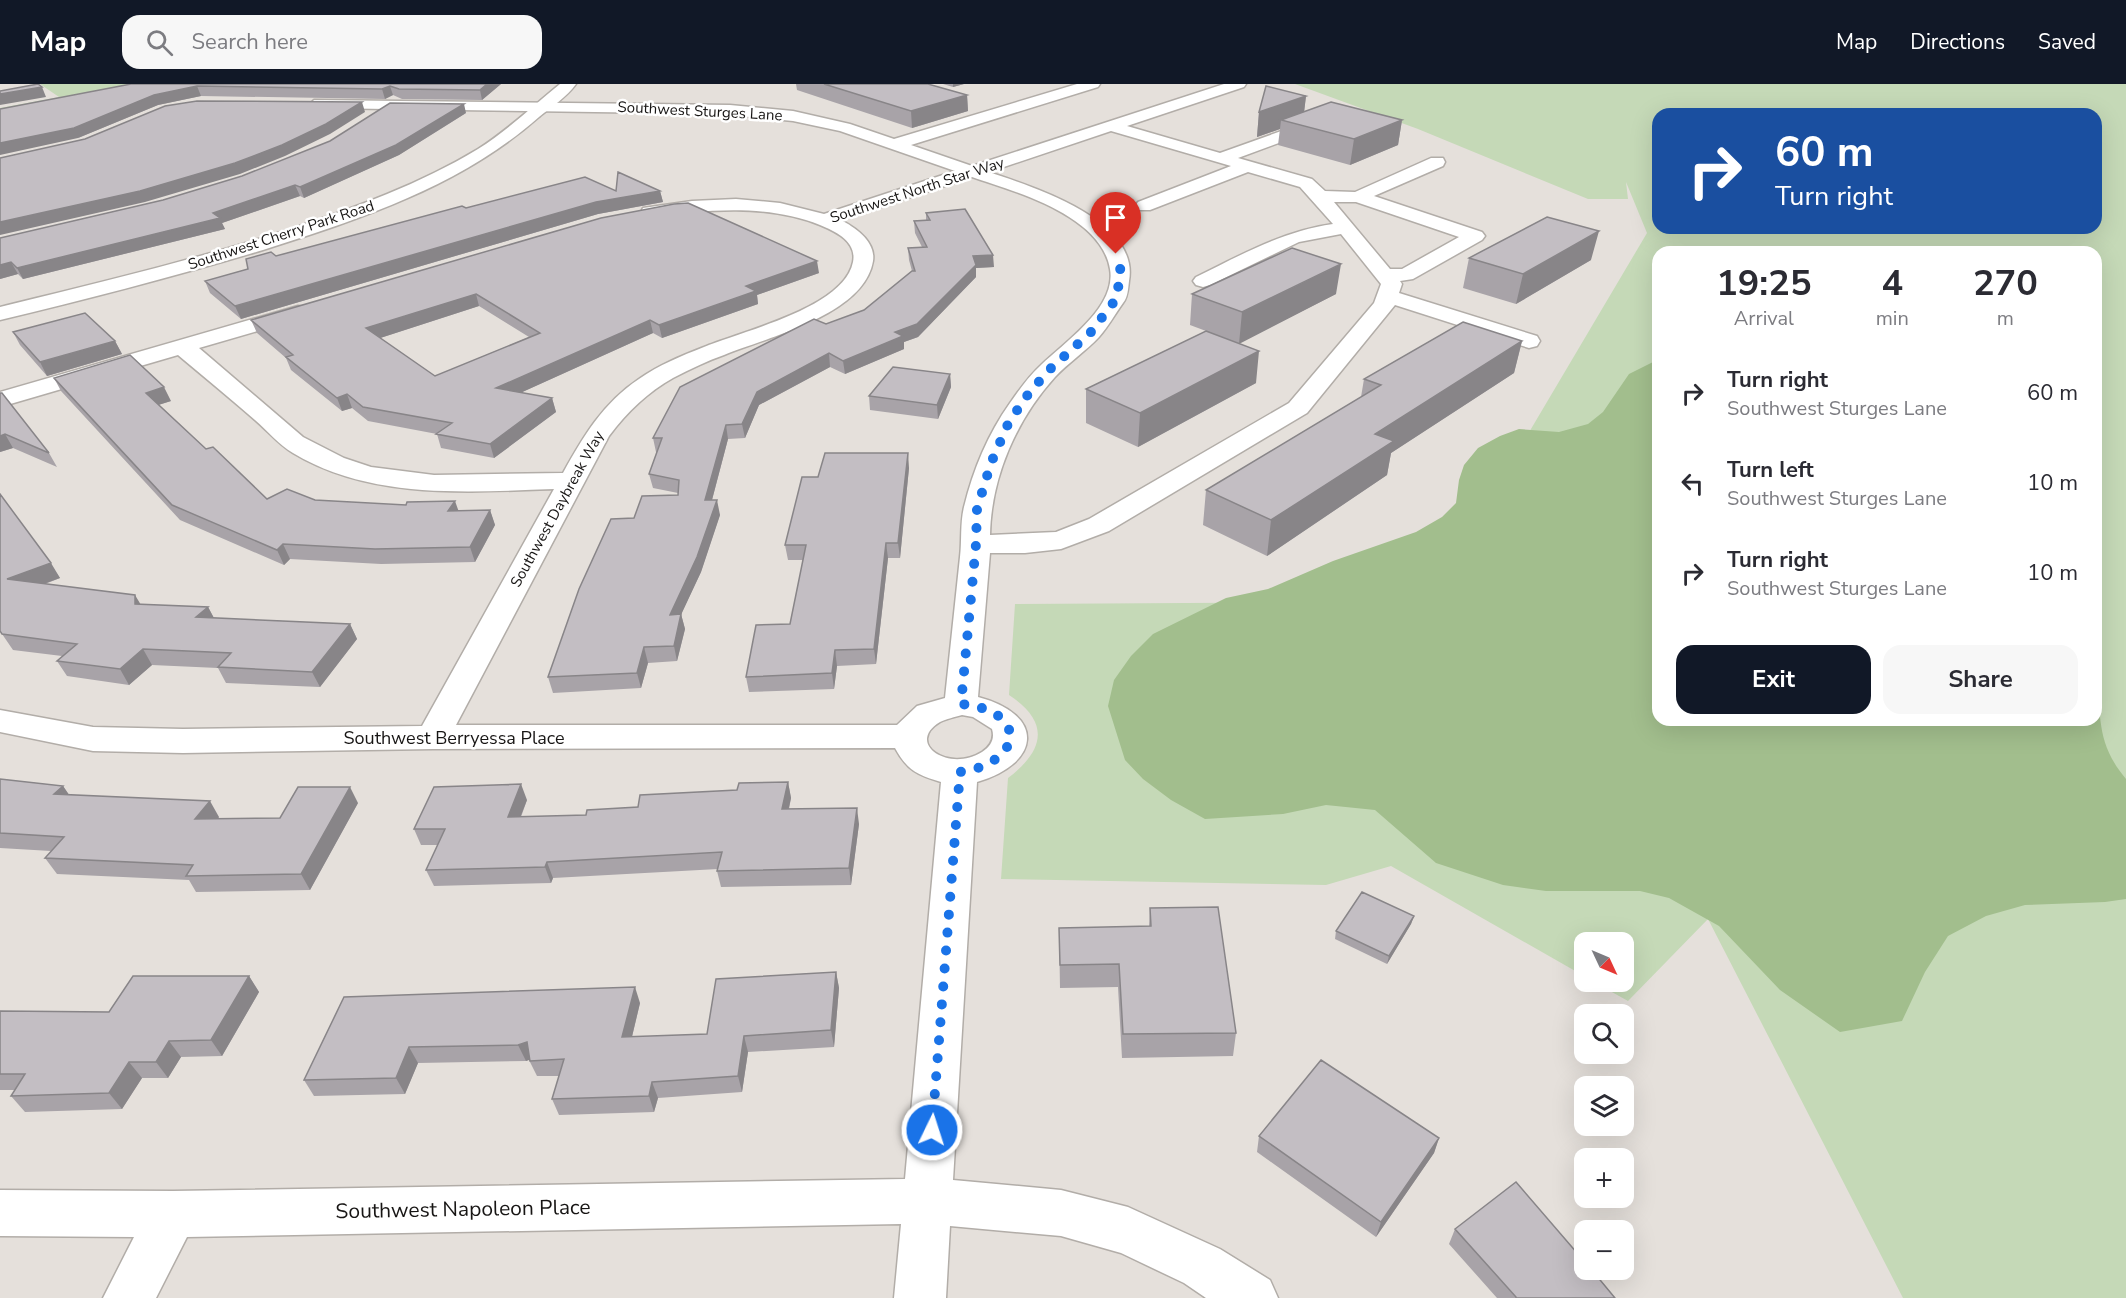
<!DOCTYPE html>
<meta charset="utf-8">
<style>
:root{--surface:#fff;--page:#f7f7f7;--text:#2b2b33;--muted:#7c7c81;--accent:#111827}
body{margin:0;font-family:"Nunito Sans",sans-serif;background:var(--page);color:var(--text);height:100vh;display:flex;flex-direction:column;font-size:22px;white-space:nowrap}
*{box-sizing:border-box;margin:0}
p{font-size:20px;color:var(--muted)}
.icon{flex:none;width:33px;height:33px;fill:none;stroke:currentColor;stroke-width:2;stroke-linecap:round;stroke-linejoin:round}
.map{position:relative;flex:1;overflow:hidden}
.sheet{position:absolute;left:1652px;top:162px;width:450px;height:480px;display:flex;flex-direction:column;background:var(--surface);border-radius:18px;box-shadow:0 6px 24px #0002}
.sheet>*{flex:none}
.banner{position:absolute;left:1652px;top:24px;width:450px;height:126px;border-radius:18px;box-shadow:0 6px 24px #0002;background:#1a4fa0;color:#fff;overflow:hidden}
.needle{width:39px;rotate:134deg}
.tools{position:absolute;left:1574px;top:848px;display:grid;gap:12px}
.tools a{display:grid;place-items:center;width:60px;height:60px;border-radius:12px;background:var(--surface);box-shadow:0 6px 24px #0002;font-size:30px}
.pin{position:absolute;display:grid;place-items:center;width:51px;height:51px;color:#fff;margin:-62px -26px;border-radius:50% 50% 50% 0;rotate:-45deg;box-shadow:0 0 6px #0007}
.pin .icon{rotate:45deg}
.me{position:absolute;width:66px;margin:-33px;rotate:4deg;stroke-linejoin:round;filter:drop-shadow(0 0 4px #0008)}
.turn{display:flex;align-items:center;gap:21px;height:126px;padding:0 24px;font-size:27px}
.turn .icon{width:78px;height:78px;stroke-width:2.5}
.turn b{display:block;font-size:42px;line-height:51px}
.eta{display:flex;justify-content:space-evenly;align-items:center;height:102px;text-align:center}
.eta b{font-size:36px;font-weight:700;line-height:42px}
.cta{display:flex;gap:12px;margin-top:auto;padding:12px 24px}
.cta a{flex:1;height:69px;border-radius:18px;background:var(--accent);color:#fff;font-size:24px;font-weight:700;line-height:69px;text-align:center}
.cta a+a{background:var(--page);color:var(--text)}
ul{padding:0;list-style:none}
li{display:flex;align-items:center;gap:18px;height:90px;padding:0 24px}
li div{flex:1}
li b{display:block;font-size:22px}
li em{font-style:normal}
header{display:flex;align-items:center;gap:36px;box-sizing:border-box;height:84px;padding:0 30px;background:var(--accent);color:#fff}
header strong{font-size:28px}
nav{display:flex;gap:33px;margin-inline-start:auto;font-size:21px}
.search{width:420px;height:54px;background:var(--page);display:flex;align-items:center;gap:15px;box-sizing:border-box;padding:0 21px;border-radius:18px;color:var(--muted);font-size:22px}
.map>svg:first-child{display:block}
.green{fill:#c5d9b7;fill-rule:evenodd}
.forest{fill:#a2be8d}
.lines{fill:none;stroke-linecap:round;stroke-linejoin:round}
.minor-casing{stroke:#b2ada8;stroke-width:3}
.major-casing{stroke:#b2ada8;stroke-width:3}
.minor{fill:#fff;fill-rule:evenodd}
.major{fill:#fff;fill-rule:evenodd}
.wall{fill:#a8a3a8;fill-rule:evenodd}
.shaded-wall{fill:#888588}
.building{fill:#c3bec3;stroke:#888588;stroke-width:1.5;fill-rule:evenodd}
.route{stroke:#1a73e8;stroke-width:10;stroke-dasharray:0 18}
.labels{text-anchor:middle;stroke-width:5;stroke-linejoin:round;paint-order:stroke}
.far-street-label{font-size:15px;fill:#171514;stroke:#fff}
.street-label{font-size:18px;fill:#171514;stroke:#fff}
.near-street-label{font-size:21px;fill:#171514;stroke:#fff}
</style>
<header>
<strong>Map</strong>
<div class="search"><svg class="icon" aria-label="search" viewBox="0 0 24 24"><circle cx="10" cy="10" r="6"/><path d="M15 15l6 6"/></svg>Search here</div>
<nav><a>Map</a><a>Directions</a><a>Saved</a></nav>
</header>
<div class="map">
<svg width="2126" height="1214" viewBox="0 0 2126 1214">
<rect width="100%" height="100%" fill="#e5e0db"/>
<path class="green" d="M40 0H163L0 45V24L59 13Z
M1295 0H2126V1214H1903L1708 835 1628 917 1592 897H1623V858H1584V892L1391 782 1326 801 1001 795 1008 694C1045 666 1050 638 1009 611L1015 520 1521 517 1477 436 1647 149 1626 98 1628 115H1588L1418 45ZM1658 30H2096V144H1658ZM1658 168H2096V636H1658Z"/>
<path class="forest" d="M1657 276 1658 636H2096V589C2102 632 2095 658 2126 695V815L2105 818 2025 821 1986 832 1948 852 1925 888 1902 937 1840 948 1780 906 1719 842 1669 814 1640 807H1546L1503 801 1436 779 1375 726 1326 721 1283 730 1205 735 1171 716 1143 695 1125 676 1108 622 1114 596 1131 572 1153 550 1226 514 1268 505 1333 477 1416 448 1442 433 1456 419 1459 396 1464 381 1478 364 1500 352 1519 345 1559 348 1588 340 1603 328 1629 290Z"/>
<g class="lines">
<g class="minor-casing">
<path id="minor" d="M1077 0H1100L1098 3 911 61 972 82 1224 0H1246L1244 3 1127 42 1220 69 1315 35H1327L1329 38 1327 41 1238 74 1312 95 1325 107 1355 108 1431 74H1443L1445 78 1443 82 1374 112 1482 148 1485 152 1482 156 1413 195 1400 197 1402 200 1399 209 1537 252 1540 257 1537 262 1529 264 1395 221 1307 329 1109 447 1061 465 1025 469H990L978 613C1047 631 1040 680 977 698L953 1096 1061 1106 1128 1123 1220 1165 1270 1196 1278 1214H1206L1184 1199 1121 1169 1061 1152 950 1142 946 1214H894L901 1140 187 1153 156 1214H103L134 1153 0 1152V1106L173 1107 905 1095 941 698C917 691 907 686 895 664L433 665 183 669 93 667 0 648V626L93 643 183 645 422 642 554 405C467 408 371 416 293 369 279 361 268 347 255 336 230 314 204 293 178 271L0 323V308L298 222 306 223 309 228 306 233 199 264 303 353 344 374 371 383 434 391 563 389C583 353 603 319 639 295 659 281 681 272 704 263 742 247 844 224 853 178 857 158 837 148 820 141 767 120 706 125 650 134L643 132 641 128 643 124 692 117 736 115 780 119 824 130 955 87 840 47 793 37 730 31 664 29 319 24 311 19 314 16 730 21 793 27 850 40 894 55ZM1111 47 1231 82 1138 118 1135 122 1138 126H1150L1248 88 1300 103 1333 140C1283 147 1241 171 1196 193L1193 197 1196 201 1203 203 1210 201 1299 158 1341 150 1381 200 1374 219 1289 319 1089 435 1056 448 990 451C991 394 1016 336 1055 293 1068 279 1086 267 1099 253 1108 243 1115 230 1123 219 1128 213 1128 205 1129 197 1140 136 1033 103 989 88ZM972 93C1016 108 1101 131 1110 185 1117 223 1065 258 1041 281 1029 292 1019 306 1010 319 988 350 973 386 964 423 960 439 962 457 960 473 955 520 950 567 945 614L917 622 897 641H456L609 352C627 328 648 308 673 294 690 285 707 277 724 271 768 253 864 231 873 177 876 158 856 144 841 136ZM1334 118H1356L1459 153 1402 185H1390ZM962 631 973 633 992 645C995 655 991 662 982 668 948 689 905 659 940 638 946 635 955 633 962 631Z"/>
</g>
<g class="major-casing">
<path id="major" d="M560 0H576C567 13 551 23 539 33 461 102 361 135 263 166 176 192 88 215 0 236V223C97 199 195 176 290 145 355 124 420 100 478 65 508 46 533 22 560 0Z"/>
</g>
<use href="#minor" class="minor"/>
<use href="#major" class="major"/>
</g>
<path class="wall" d="M131 0H501L482 16 402 15 393 11 385 15 201 12 158 21 78 54Z
M796 0H928L967 11 968 27 912 44 797 6Z
M943 0H964L953 3Z
M1306 12 1304 28 1402 36 1398 61 1350 81 1278 61 1280 45 1257 53 1259 28Z
M466 29 399 71 304 114 300 112 222 139 225 145 23 195 18 190 0 195V154L163 116Z
M616 107H660L663 118 598 130 241 235 210 209 205 197 248 185 276 172 466 124Z
M926 129 994 183 976 184V193L918 253 904 258V265L845 290 830 283 759 321 745 354 728 355 712 416 720 431 701 488 681 530 685 545 677 577 648 579 641 604 553 609 548 593 634 434 678 411V409L653 404 649 390 657 368H656L653 354 826 240 864 226 912 187 909 176 908 164 922 163 915 149 914 137 926 136Z
M601 134 819 189 757 211 758 220 662 254 653 249 520 309 552 314 556 328 494 374 441 364 437 350 368 337 352 324 342 327 291 286 286 274 257 249 251 236ZM479 222 529 253 435 292 380 254Z
M1469 174 1591 176 1516 220 1463 204Z
M1192 210H1336L1239 259 1256 299 1138 363 1086 339V305L1206 247 1190 241Z
M13 248 115 257 122 270 47 292 20 261Z
M1522 257 1514 289 1391 369 1387 391 1267 472 1203 441 1206 406 1361 313 1364 295Z
M950 290 951 303 938 335 870 326 869 312Z
M54 294 171 317 158 321 206 365 267 415 315 416 458 427 490 426 495 441 475 478 381 480 290 475 284 481 180 436 61 307Z
M0 309 49 369 57 383 13 364 0 368Z
M909 384 900 474H888L876 580 837 582 834 605 749 608 746 593 790 540 803 476H788L785 461 818 393Z
M0 410 60 494 45 500 141 521 208 523 214 534 350 540 357 555 320 603 226 599 218 584 152 581 129 601 67 592 57 577 62 572 13 566 0 547Z
M0 695 63 702 69 711 219 733 218 735 280 734 358 719 310 806 196 808 189 796 57 790 45 774 51 767 0 764Z
M788 698 791 714 789 725 859 740 851 801 721 803 717 787 718 785 553 794 551 799 434 802 426 786 438 761H421L414 745 527 716 521 733 586 731 737 706Z
M1150 824 1236 949 1233 972 1122 974 1118 903 1060 904 1059 844 1149 842Z
M1414 832 1411 840 1387 880 1335 855 1336 847Z
M836 888 839 904 834 963 748 968 742 1008 658 1014 654 1028 559 1031 552 1015 559 992H537L529 976 526 977 418 979 405 1010 314 1012 304 996 344 913 640 919 632 953 707 950Z
M249 892 259 908 222 972 181 973 168 994H142L122 1025 25 1028 11 1012 15 1006H0V927L109 928Z
M1259 1052 1439 1054 1434 1069 1376 1153 1257 1068Z
M1455 1145 1615 1214H1497L1449 1160Z"/>
<path class="shaded-wall" d="M487 0H501L482 16 480 6Z
M953 0H964L953 3Z
M197 2 201 12 158 21 78 54 0 71V59L154 11Z
M390 2 393 11 385 15 382 5Z
M42 3 46 13 0 21V10Z
M967 11 968 27 912 44 911 27Z
M1306 12 1303 37 1281 36 1280 45 1257 53 1259 28Z
M362 18 365 28 330 50 285 72 240 90 145 118 0 151V138Z
M464 20 466 29 399 71 304 114 300 103Z
M1402 36 1398 61 1350 81 1354 55Z
M295 101 300 112 222 139 225 145 23 195 17 184 213 129Z
M660 107 663 118 598 130 241 235 235 222 596 118Z
M1599 147 1591 176 1516 220 1523 190Z
M993 171 994 183 976 184V193L918 253 904 258V265L845 290 843 277 895 248 973 172Z
M817 177 819 189 757 211 758 220 662 254 659 241 746 202Z
M11 178 18 190 0 195V181Z
M1341 180 1336 210 1239 260 1242 228Z
M476 210 479 222 371 257 366 244Z
M650 236 653 249 500 318 496 304Z
M115 257 122 270 47 292 40 278Z
M1522 257 1514 289 1391 369 1387 391 1267 472 1271 436 1375 350Z
M1259 267 1256 299 1138 363 1140 329Z
M829 269 830 283 759 321 745 354 742 340 757 308Z
M950 290 951 303 938 335 937 321Z
M164 303 171 317 152 323 146 309Z
M347 310 352 324 342 327 337 314Z
M552 314 556 328 494 374 490 360Z
M726 341 728 355 708 431 705 416Z
M5 350 13 364 0 368V352Z
M908 369 909 384 900 474 898 459Z
M717 416 720 431 701 488 674 546 670 531Z
M455 417 460 431 448 427Z
M490 426 495 441 475 478 470 463Z
M886 459 888 474 876 580 874 565Z
M283 460 290 475 284 481 277 466Z
M51 479 60 494 16 510 7 495Z
M135 511 144 526 135 520Z
M208 523 216 538 196 533Z
M681 530 685 545 677 577 674 562Z
M350 540 357 555 320 603 312 588Z
M644 563 648 579 641 604 637 589Z
M143 565 152 581 129 601 120 585Z
M835 566 837 582 834 605 832 589Z
M788 698 791 714 785 741 782 725Z
M521 700 527 716 514 749 508 733Z
M63 702 74 718 54 710Z
M350 703 358 719 310 806 301 790Z
M210 717 219 733 205 751 195 735Z
M857 724 859 740 851 801 849 784Z
M547 778 553 794 551 799 545 783Z
M1414 832 1411 840 1387 880 1389 872Z
M836 888 839 904 834 963 831 946Z
M249 892 259 908 222 972 211 956Z
M635 903 640 919 628 969 622 953Z
M744 952 748 968 742 1008 738 992Z
M169 957 181 973 168 994 156 978Z
M527 958 534 974 526 977 518 961Z
M409 963 418 979 405 1010 396 994Z
M129 978 142 994 122 1025 109 1009Z
M652 998 658 1014 654 1028 649 1012Z
M1439 1054 1434 1069 1376 1153 1381 1138Z"/>
<path class="building" d="M38 0 42 3 0 10V7Z
M131 0H487L480 6 399 5 390 2 382 5 197 2 154 11 74 44 0 59V25Z
M824 0H928L967 11 911 27Z
M1266 2 1306 12 1259 28Z
M197 17 362 18 326 40 282 61 235 79 140 107 0 138V74L85 55 165 22Z
M1331 18 1402 36 1354 55 1281 36Z
M390 19 464 20 396 61 300 103 295 101 213 129 220 134 17 184 11 178 0 181V154L163 116 242 92 330 57Z
M618 88 660 107 596 118 235 222 205 197 248 185 246 175 271 168 276 172 462 122 466 124 585 93 616 107Z
M688 119 817 177 746 202 756 207 659 241 650 236 496 304 552 314 490 360 436 350 452 339 363 323 347 310 337 314 286 273 293 271 251 236 601 134 674 120ZM476 210 540 249 435 292 366 244Z
M965 125 993 171 973 172 976 181 917 240 895 248 903 252 843 277 829 269 757 308 742 340 726 341 705 416H717L697 473 670 531 681 530 674 562 644 563 637 589 548 593 579 505 611 435 634 434 642 412 678 411 679 396 649 390 662 354H653L680 303 814 235 826 240 864 226 912 187H915L908 164 927 163 914 137 930 136 926 129Z
M1547 133 1599 147 1523 190 1469 174Z
M1292 164 1341 180 1242 228 1192 210Z
M85 229 115 257 40 278 13 248Z
M1463 238 1522 257 1375 350 1394 357 1271 436 1206 406 1381 301 1364 295Z
M1206 247 1259 267 1140 329 1086 305Z
M130 271 164 303 146 309 206 365 213 363 267 415 287 405 315 416 406 421 407 418 455 417 448 427 490 426 470 463 375 465 283 460 277 466 172 421 54 294Z
M893 283 950 290 937 321 869 312Z
M0 309H2L49 369 5 350 0 352Z
M825 369H908L898 459H886L874 565 835 566 832 589 746 593 756 541 790 540 806 461H785L802 393H818Z
M0 410 51 479 7 495 135 511V520L208 523 196 533 350 540 312 588 218 583 231 569 143 565 120 585 57 577 77 560 2 550 0 547Z
M0 695 63 702 54 710 210 717 195 735 280 734 298 703H350L301 790 186 792 193 781 45 774 64 753 0 749Z
M788 698 782 725 857 724 849 784 717 787 722 768 547 778 545 783 426 786 445 745H414L434 703 521 700 508 733 586 731 587 726 638 723 640 711 737 706 739 699Z
M1362 808 1414 832 1389 872 1336 847Z
M1218 823 1236 949 1123 950 1119 880 1060 881 1059 844 1151 842 1150 824Z
M836 888 831 946 744 952 738 992 652 998 649 1012 552 1015 564 975 530 977 527 958 518 961 409 963 396 994 304 996 344 913 635 903 622 953 707 950 716 895Z
M133 892H249L211 956 169 957 156 978H129L109 1009 11 1012 25 990H0V927L109 928Z
M1321 976 1439 1054 1381 1138 1259 1052Z
M1516 1098 1584 1177V1185H1591L1615 1214H1516V1213L1455 1145Z"/>
<g class="lines">
<path class="route" d="M932 1046 960 688C1023 679 1030 627 961 620L976 460 977 425 991 379 1008 340 1026 313 1048 287 1091 248 1116 215 1121 188 1116 170"/>
</g>
<g class="labels">
<g class="far-street-label">
<text transform="translate(700 27) rotate(3)" y="5">Southwest Sturges Lane</text>
<text transform="translate(917 106) rotate(-18)" y="5">Southwest North Star Way</text>
<text transform="translate(281 151) rotate(-18)" y="5">Southwest Cherry Park Road</text>
<text transform="translate(557 425) rotate(-61)" y="5">Southwest Daybreak Way</text>
</g>
<g class="street-label">
<text x="454" y="660">Southwest Berryessa Place</text>
</g>
<g class="near-street-label">
<text transform="translate(463 1125) rotate(-1)" y="7">Southwest Napoleon Place</text>
</g>
</g>
</svg>
<div class="tools">
<a><svg class="needle" viewBox="-14 -14 28 28"><path d="M0-13l5 13h-10z" fill="#e53935"/><path d="M0 13l5-13h-10z" fill="#7c7c81"/></svg></a>
<a><svg class="icon" aria-label="search" viewBox="0 0 24 24"><circle cx="10" cy="10" r="6"/><path d="M15 15l6 6"/></svg></a>
<a><svg class="icon" aria-label="layers" viewBox="0 0 24 24"><path d="M12 4l9 5-9 5-9-5zM3 14l9 5 9-5"/></svg></a>
<a>+</a>
<a>−</a>
</div>
<div class="pin" style="left:1116px;top:170px;background:#d93025"><svg class="icon" aria-label="arrive" viewBox="0 0 24 24"><path d="M6 21V4h12l-3 4 3 4H6"/></svg></div>
<svg class="me" style="left:932px;top:1046px" viewBox="-20 -20 40 40"><circle r="17" fill="#1a73e8" stroke="#fff" stroke-width="3"/><path d="M0-11L8 9 0 5-8 9z" fill="#fff"/></svg>
<div class="banner">
<div class="turn"><svg class="icon" aria-label="right" viewBox="0 0 24 24"><path d="M7 20v-9h11M14 6l5 5-5 5"/></svg><div><b>60 m</b>Turn right</div></div>
</div>
<section class="sheet">
<div class="eta">
<div><b>19:25</b><p>Arrival</p></div>
<div><b>4</b><p>min</p></div>
<div><b>270</b><p>m</p></div>
</div>
<ul>
<li><svg class="icon" aria-label="right" viewBox="0 0 24 24"><path d="M7 20v-9h11M14 6l5 5-5 5"/></svg><div><b>Turn right</b><p>Southwest Sturges Lane</p></div><em>60 m</em></li>
<li><svg class="icon" aria-label="left" viewBox="0 0 24 24"><path d="M17 20v-9H6M10 6l-5 5 5 5"/></svg><div><b>Turn left</b><p>Southwest Sturges Lane</p></div><em>10 m</em></li>
<li><svg class="icon" aria-label="right" viewBox="0 0 24 24"><path d="M7 20v-9h11M14 6l5 5-5 5"/></svg><div><b>Turn right</b><p>Southwest Sturges Lane</p></div><em>10 m</em></li>
</ul>
<div class="cta"><a>Exit</a><a>Share</a></div>
</section>
</div>
